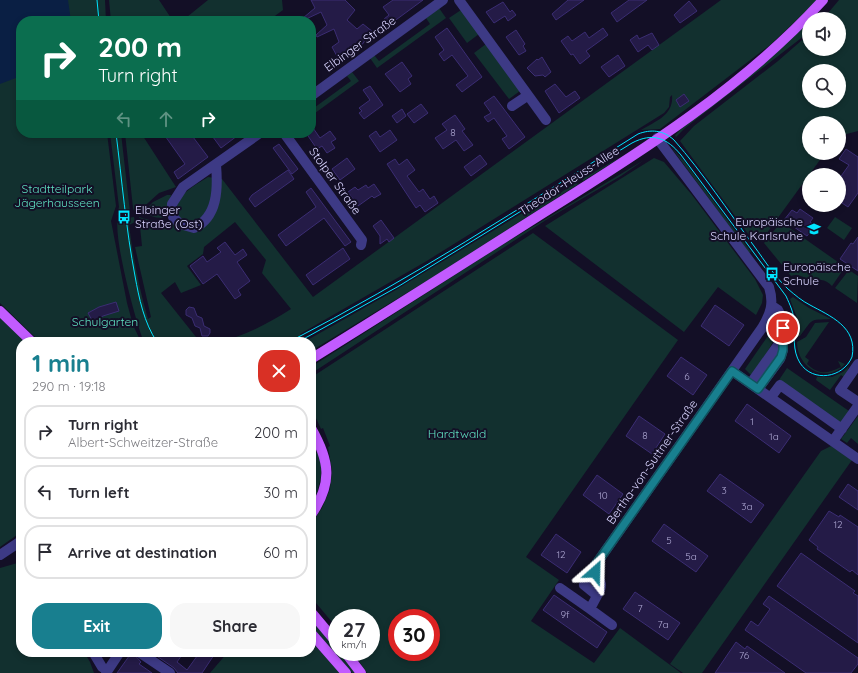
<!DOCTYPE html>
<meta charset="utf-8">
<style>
:root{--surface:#fff;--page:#f7f7f7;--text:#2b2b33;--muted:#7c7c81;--line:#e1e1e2;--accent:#187f8f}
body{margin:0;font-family:Quicksand,sans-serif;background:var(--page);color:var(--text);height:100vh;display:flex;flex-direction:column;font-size:15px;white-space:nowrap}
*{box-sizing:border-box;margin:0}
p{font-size:13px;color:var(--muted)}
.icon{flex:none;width:22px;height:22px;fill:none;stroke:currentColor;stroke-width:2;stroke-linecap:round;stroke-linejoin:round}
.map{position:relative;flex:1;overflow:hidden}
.details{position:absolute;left:16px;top:337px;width:300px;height:320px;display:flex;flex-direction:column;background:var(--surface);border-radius:16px;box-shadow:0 2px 6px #0003}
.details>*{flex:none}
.top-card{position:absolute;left:16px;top:16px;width:300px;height:122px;border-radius:16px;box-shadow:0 2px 6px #0003;background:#0b6e4f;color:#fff;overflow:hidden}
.buttons{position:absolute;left:802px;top:12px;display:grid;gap:8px}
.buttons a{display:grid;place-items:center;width:44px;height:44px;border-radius:50%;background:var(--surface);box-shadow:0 2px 6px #0003;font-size:20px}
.speed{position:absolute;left:328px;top:609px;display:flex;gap:8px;font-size:20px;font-weight:700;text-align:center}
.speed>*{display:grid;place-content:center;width:52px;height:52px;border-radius:50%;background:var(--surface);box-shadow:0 2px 6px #0003;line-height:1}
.speed small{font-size:10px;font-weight:400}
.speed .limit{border:6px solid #d22;background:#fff;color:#111}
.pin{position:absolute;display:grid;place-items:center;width:34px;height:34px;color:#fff;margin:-17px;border:2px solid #fff;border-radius:50%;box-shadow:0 1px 4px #0007}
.me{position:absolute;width:44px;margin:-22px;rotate:25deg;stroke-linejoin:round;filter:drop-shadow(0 0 3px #0008)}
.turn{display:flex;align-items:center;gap:14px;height:84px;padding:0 16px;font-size:18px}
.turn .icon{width:52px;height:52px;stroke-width:2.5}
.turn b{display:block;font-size:28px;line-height:34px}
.lanes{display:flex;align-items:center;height:38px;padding:0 16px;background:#0003;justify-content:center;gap:20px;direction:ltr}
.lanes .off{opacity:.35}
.round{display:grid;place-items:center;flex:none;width:42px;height:42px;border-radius:16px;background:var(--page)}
.summary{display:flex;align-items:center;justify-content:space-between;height:68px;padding:0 16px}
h1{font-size:24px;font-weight:700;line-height:30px;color:var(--accent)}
.button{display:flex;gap:8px;margin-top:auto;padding:8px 16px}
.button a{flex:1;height:46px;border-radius:16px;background:var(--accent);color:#fff;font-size:16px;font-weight:700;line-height:46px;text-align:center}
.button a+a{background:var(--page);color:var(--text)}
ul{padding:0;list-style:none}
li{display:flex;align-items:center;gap:12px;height:54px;margin:0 8px 6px;padding:0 8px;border:2px solid var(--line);border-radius:16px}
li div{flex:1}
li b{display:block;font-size:15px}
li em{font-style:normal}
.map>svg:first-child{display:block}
.green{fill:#12302f;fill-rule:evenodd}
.water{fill:#0a1f44}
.building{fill:#241b47;stroke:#3b2d73}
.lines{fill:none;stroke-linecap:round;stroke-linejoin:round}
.minor{stroke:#3d3a85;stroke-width:10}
.major{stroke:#c25bff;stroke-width:10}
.tram{stroke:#00e5ff;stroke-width:1}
.route-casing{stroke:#10535d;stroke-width:10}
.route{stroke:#187f8f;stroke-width:7}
.labels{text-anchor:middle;stroke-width:4;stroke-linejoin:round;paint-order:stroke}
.number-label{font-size:10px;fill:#aca6d1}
.street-label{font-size:12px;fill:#d9d4ff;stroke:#130f26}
.park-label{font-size:12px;fill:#5fe0c0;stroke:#130f26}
.poi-label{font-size:12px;fill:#d9d4ff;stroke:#130f26;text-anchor:start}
</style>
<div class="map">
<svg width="858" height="673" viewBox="0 0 858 673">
<rect width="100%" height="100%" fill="#130f26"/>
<path class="green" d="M0 0H105L106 21H21V133H107L116 206 111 221 127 303 133 325 141 342H40L0 303Z
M109 0H159L173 21H111Z
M208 0H282L283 10 268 21H182Z
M721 0H818L770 45 660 129 641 130C656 121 674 115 672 95L670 97 669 107 664 113 425 262 300 334 304 342 394 291 534 206 536 208 576 183 578 184 583 181 582 179 624 155 433 277 311 351V342H216C244 337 267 324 291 309L262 273 266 260 235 222 204 247 203 254 187 266 201 285 181 293 175 282 161 293 200 342H144C136 324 113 236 118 219L134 217 135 222 129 225C133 257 139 288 148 319L151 317 135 247 142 246 139 217 160 223 171 220C179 193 186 191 208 177L222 179 313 297Z
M839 0H858V131L839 136V123H809V153H825L761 241 755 235H749L680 141 694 126 778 61 809 34V49H839V19H823ZM809 71H839V101H809Z
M439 8 446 18 377 68 370 58 374 55 379 61 430 24 426 18Z
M461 10 479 34 467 43 449 18Z
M809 21V30L800 39 685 128 676 137 675 135 680 130 725 96Z
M486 44 520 91 509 99 474 53Z
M352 72 359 81 311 116V110L351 81 347 76Z
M110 133H121L130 212 117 215 119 207Z
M125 133H141L176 187 159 193 138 212 134 211 133 208Z
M671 147 684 161 751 252 749 253Z
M654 158 664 162 692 195 755 279 763 295 762 303 756 315 718 287 684 332 545 226Z
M644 160 621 176 549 218 312 373 315 375 533 233 678 340 526 557 559 580 531 621 594 663 620 628 681 673H367L353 652H371V618H337V628L311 597V524L322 508 330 489 332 470 328 447 330 446 323 428 321 429 311 407V367L499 247ZM397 618H431V652H397Z
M167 195H171L169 202V216C160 220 152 217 143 212L153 202Z
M835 217 852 228 844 240 827 228Z
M781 222 845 267 832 286C825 278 818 280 809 279 802 277 798 273 791 276L764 243Z
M849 270 858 276 857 303 835 288Z
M793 297 809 308 831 319C808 320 814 318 800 336L797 337V318L790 299Z
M0 317 26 342H21V532L0 547Z
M775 319C784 334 760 362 751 375L745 369 772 330 770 324Z
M829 322 805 357 809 360 807 364C819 375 827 374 841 367L838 361 845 364C826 385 797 368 797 342L806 337 815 323Z
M849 366 845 378 841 375 830 390 816 380 817 377H832L843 372Z
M787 368 849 411 839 426 777 383Z
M858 416V444L851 438 847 443 841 439Z
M831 446 852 460 702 673H683L670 664 821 451Z
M313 447C315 452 316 452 317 453 328 464 317 495 311 506V448Z
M21 562V652H84L90 662 94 673H0V568Z
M311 618 337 650V652H339L356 673H352L311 626Z
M311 641 340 673H210L228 652H311Z"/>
<path class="water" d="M0 0H68L71 21H21V76L0 84Z"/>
<path class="building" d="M311 0H345L355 10 347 20 357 29 363 24 373 32 358 49 338 58 332 47 339 42 334 29 317 37 316 35 327 25 321 12 304 20 303 18 315 8Z
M393 0H423L389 25 384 19 389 15 383 7Z
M568 0H584L556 20 552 14Z
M629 0H647L617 22 611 13Z
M689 1 697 11 680 23 674 15Z
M503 2 510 12 512 10 516 15 508 21 505 16 494 23 486 12Z
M447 28 482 77 462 92 456 85 468 76 452 55 444 61 439 54 444 50 435 37Z
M603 28 608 35 586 51 590 56 580 64 573 54 571 55 561 41 568 36 572 41 585 32 589 38Z
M516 30 525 44 523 46 526 51 519 55 506 37Z
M652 33 659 45 652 50 648 45 638 52 630 40 637 35 639 39Z
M618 55 625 66 609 77 601 67Z
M542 57 551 72 545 77 543 75 535 76 527 68 537 59 538 60Z
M402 62 412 76 408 79 411 84 400 92 385 74Z
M555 84 566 97 575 91 580 98 559 113 545 91Z
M370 86 383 105 364 119 359 113 362 111 359 108 370 100 363 90Z
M684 94 689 101 680 107 676 100Z
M494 96 525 137 509 149 502 139 507 136 494 118 488 122 484 117 491 113 484 103Z
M421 104 428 113 414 123 407 114Z
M402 109 406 116 397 123 392 116Z
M455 115 465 129 462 131 473 145 464 151 456 140 443 149 435 138 447 130 442 124Z
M311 125 320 138 330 131 336 139 331 142 335 148 327 153 322 146 317 149 306 133H311Z
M390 130 397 140 380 152 369 136 376 131 380 137Z
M163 133H190L208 157 178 179 174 172 185 164Z
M210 133H241L221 148Z
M279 144 298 169 292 174 273 148Z
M846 149 858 157V193L848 207 839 201V179L849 165 839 159Z
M480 155 487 164 471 176 464 167Z
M347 158 355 169 340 180 332 169Z
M395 159 399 165 407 159 415 170 407 176 419 192 423 189 430 199 434 196 438 203 425 212 420 205 416 208 387 164Z
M288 170 294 179 255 207 249 199 252 195Z
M374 184 381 194 374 198 372 196 358 206 348 192 355 187 358 190 366 185 368 188Z
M311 188 351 242 345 246 324 218 286 246 278 235 316 207 306 192Z
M800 209 813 218 810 222 815 226 807 236 784 220 792 210 797 213Z
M381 220 394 238 389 242 387 239 380 244V236L373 226Z
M858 237V271L840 259 851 243 853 244Z
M225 242 235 255 243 249 247 255 237 262 250 281 238 290 241 295 235 299 217 274 203 284 190 266 203 256 207 262 221 252 217 248Z
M343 248 350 259 313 285 306 275Z
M116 302 119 311 103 316 93 322 88 313 99 307Z
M715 305 744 325 729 346 701 326Z
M189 307 194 308 197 316 202 318 204 326 210 329V333L208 336H202L200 328 195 326 192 318 186 315V310Z
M681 357 707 375 693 395 667 376Z
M747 404 791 436 779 453 735 421Z
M639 416 665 434 652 454 626 436Z
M720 474 764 505 751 523 707 491Z
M597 475 623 494 609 514 583 495Z
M848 484 858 491V510L839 497Z
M829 511 839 517 840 515 858 527V575L852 570 850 572 817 549 818 547 809 540Z
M664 524 708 556 696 572 652 541Z
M556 534 581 552 567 573 541 555Z
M801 553 855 591 853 593 858 596V643L777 586Z
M635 592 680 623 668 640 623 609Z
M554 595 607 632 597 648 543 610Z
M769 596 858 658V664L851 673H806L745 630 751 621 758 626 770 609 763 604Z
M736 642 745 649 747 646 785 673H715Z
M132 652 141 662 139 664 152 673H117Z
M151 652H184L177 662 187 670 200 652H216L202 673H178L174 668Z"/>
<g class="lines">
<path class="minor" d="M459 0 546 120
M311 96 443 0
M512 106 527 96
M284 133 362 240 361 245
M216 165C218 188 218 217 194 228L180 224 173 217 172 204 183 187 260 133
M858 364 840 390 858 402
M732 371 858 459
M751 383 783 338
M758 389 780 359 783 350 782 318 778 310 772 306
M771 397 780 385 842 429
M833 441 858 406
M0 555 21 541
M594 567 762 328C771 313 774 303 769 287L657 138
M594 567C596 580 606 580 598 594H595L584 585Z
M560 588 590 609
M598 594 590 609 612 625
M93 652 102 667 107 670
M139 652 170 673
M106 673 120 652"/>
<path class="major" d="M0 311 32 342
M311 359C389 311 466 262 543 213 641 152 745 86 823 0
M311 428C330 461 333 483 311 515
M311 612 337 643
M311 633 346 673
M345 652 361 673"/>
<path class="tram" d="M97 0 99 21
M116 133C122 181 126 229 135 276 139 298 144 323 157 342
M289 342C409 280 523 206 638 134 651 129 663 130 674 140 703 173 728 211 754 246 765 261 775 277 788 289 795 295 802 301 810 305 830 316 858 327 852 357 843 378 813 383 800 363 792 350 795 336 794 322 794 313 790 305 786 296L681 155C667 138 653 132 632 143L399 286 298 342"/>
</g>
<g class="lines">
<g class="route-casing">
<path id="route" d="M595 572 594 567 732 371 758 389 781 357 783 350V328"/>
</g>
<use href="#route" class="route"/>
</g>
<defs>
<g id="bus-bare" transform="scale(1.08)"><path d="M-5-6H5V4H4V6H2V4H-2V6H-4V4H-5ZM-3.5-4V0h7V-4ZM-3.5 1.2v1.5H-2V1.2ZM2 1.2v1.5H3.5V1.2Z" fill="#00e5ff" stroke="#130f26" stroke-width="2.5" paint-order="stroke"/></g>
<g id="school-bare" transform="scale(1.08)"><path d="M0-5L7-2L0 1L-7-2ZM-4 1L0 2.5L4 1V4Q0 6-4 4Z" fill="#00e5ff" stroke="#130f26" stroke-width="2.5" paint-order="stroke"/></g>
</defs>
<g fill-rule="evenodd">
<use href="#bus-bare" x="124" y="217"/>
<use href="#school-bare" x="814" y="229"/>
<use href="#bus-bare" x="772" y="274"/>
</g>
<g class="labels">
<g class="number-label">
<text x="453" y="136">8</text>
<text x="687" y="380">6</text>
<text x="752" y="425">1</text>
<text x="645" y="439">8</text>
<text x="774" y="440">1a</text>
<text x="724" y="494">3</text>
<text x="603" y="499">10</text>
<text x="747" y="510">3a</text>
<text x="838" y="528">12</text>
<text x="669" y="544">5</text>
<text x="561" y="558">12</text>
<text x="691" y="560">5a</text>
<text x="640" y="612">7</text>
<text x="565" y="618">9f</text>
<text x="663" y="628">7a</text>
<text x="744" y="659">76</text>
</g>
<g class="street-label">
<text transform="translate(360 44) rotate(-36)" y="4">Elbinger Straße</text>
<text transform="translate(335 181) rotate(54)" y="4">Stolper Straße</text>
<text transform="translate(569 181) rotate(-33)" y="4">Theodor-Heuss-Allee</text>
<text transform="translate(652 462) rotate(-55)" y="4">Bertha-von-Suttner-Straße</text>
</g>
<g class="park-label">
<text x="57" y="193">Stadtteilpark<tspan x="57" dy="14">Jägerhausseen</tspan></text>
<text x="105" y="326">Schulgarten</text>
<text x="457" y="438">Hardtwald</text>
</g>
<g class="poi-label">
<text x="135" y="214">Elbinger<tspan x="135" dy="14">Straße (Ost)</tspan></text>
<text x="803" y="226" text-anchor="end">Europäische<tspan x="803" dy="14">Schule Karlsruhe</tspan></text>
<text x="783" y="271">Europäische<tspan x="783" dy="14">Schule</tspan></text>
</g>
</g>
</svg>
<div class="buttons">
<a><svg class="icon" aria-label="sound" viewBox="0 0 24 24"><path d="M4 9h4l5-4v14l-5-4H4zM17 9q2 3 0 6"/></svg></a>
<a><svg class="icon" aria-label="search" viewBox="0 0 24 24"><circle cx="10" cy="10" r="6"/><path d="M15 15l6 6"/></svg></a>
<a>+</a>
<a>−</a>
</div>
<div class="speed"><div>27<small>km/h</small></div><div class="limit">30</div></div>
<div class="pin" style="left:783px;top:328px;background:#d93025"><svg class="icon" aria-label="arrive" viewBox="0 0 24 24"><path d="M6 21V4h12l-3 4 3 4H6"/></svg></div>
<svg class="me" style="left:595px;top:572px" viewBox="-20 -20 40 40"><path d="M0-17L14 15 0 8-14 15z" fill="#187f8f" stroke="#fff" stroke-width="4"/></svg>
<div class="top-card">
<div class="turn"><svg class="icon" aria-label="right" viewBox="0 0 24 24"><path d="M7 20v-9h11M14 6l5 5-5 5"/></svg><div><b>200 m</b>Turn right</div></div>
<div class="lanes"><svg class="icon off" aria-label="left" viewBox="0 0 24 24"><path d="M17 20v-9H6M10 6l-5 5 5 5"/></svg><svg class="icon off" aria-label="ahead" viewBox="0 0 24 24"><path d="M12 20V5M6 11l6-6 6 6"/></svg><svg class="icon" aria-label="right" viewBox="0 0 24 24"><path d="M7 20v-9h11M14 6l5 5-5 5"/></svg></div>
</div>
<section class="details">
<div class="summary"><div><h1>1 min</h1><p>290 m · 19:18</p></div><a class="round" style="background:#d93025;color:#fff"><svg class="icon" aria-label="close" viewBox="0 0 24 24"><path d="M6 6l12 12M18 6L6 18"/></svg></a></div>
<ul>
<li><svg class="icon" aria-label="right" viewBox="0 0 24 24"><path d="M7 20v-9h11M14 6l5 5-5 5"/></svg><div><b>Turn right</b><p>Albert-Schweitzer-Straße</p></div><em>200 m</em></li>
<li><svg class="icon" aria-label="left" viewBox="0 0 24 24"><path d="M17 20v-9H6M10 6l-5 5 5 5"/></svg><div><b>Turn left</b></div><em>30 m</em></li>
<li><svg class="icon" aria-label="arrive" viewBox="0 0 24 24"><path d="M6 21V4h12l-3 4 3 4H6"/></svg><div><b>Arrive at destination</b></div><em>60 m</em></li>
</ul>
<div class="button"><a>Exit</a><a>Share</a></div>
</section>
</div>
